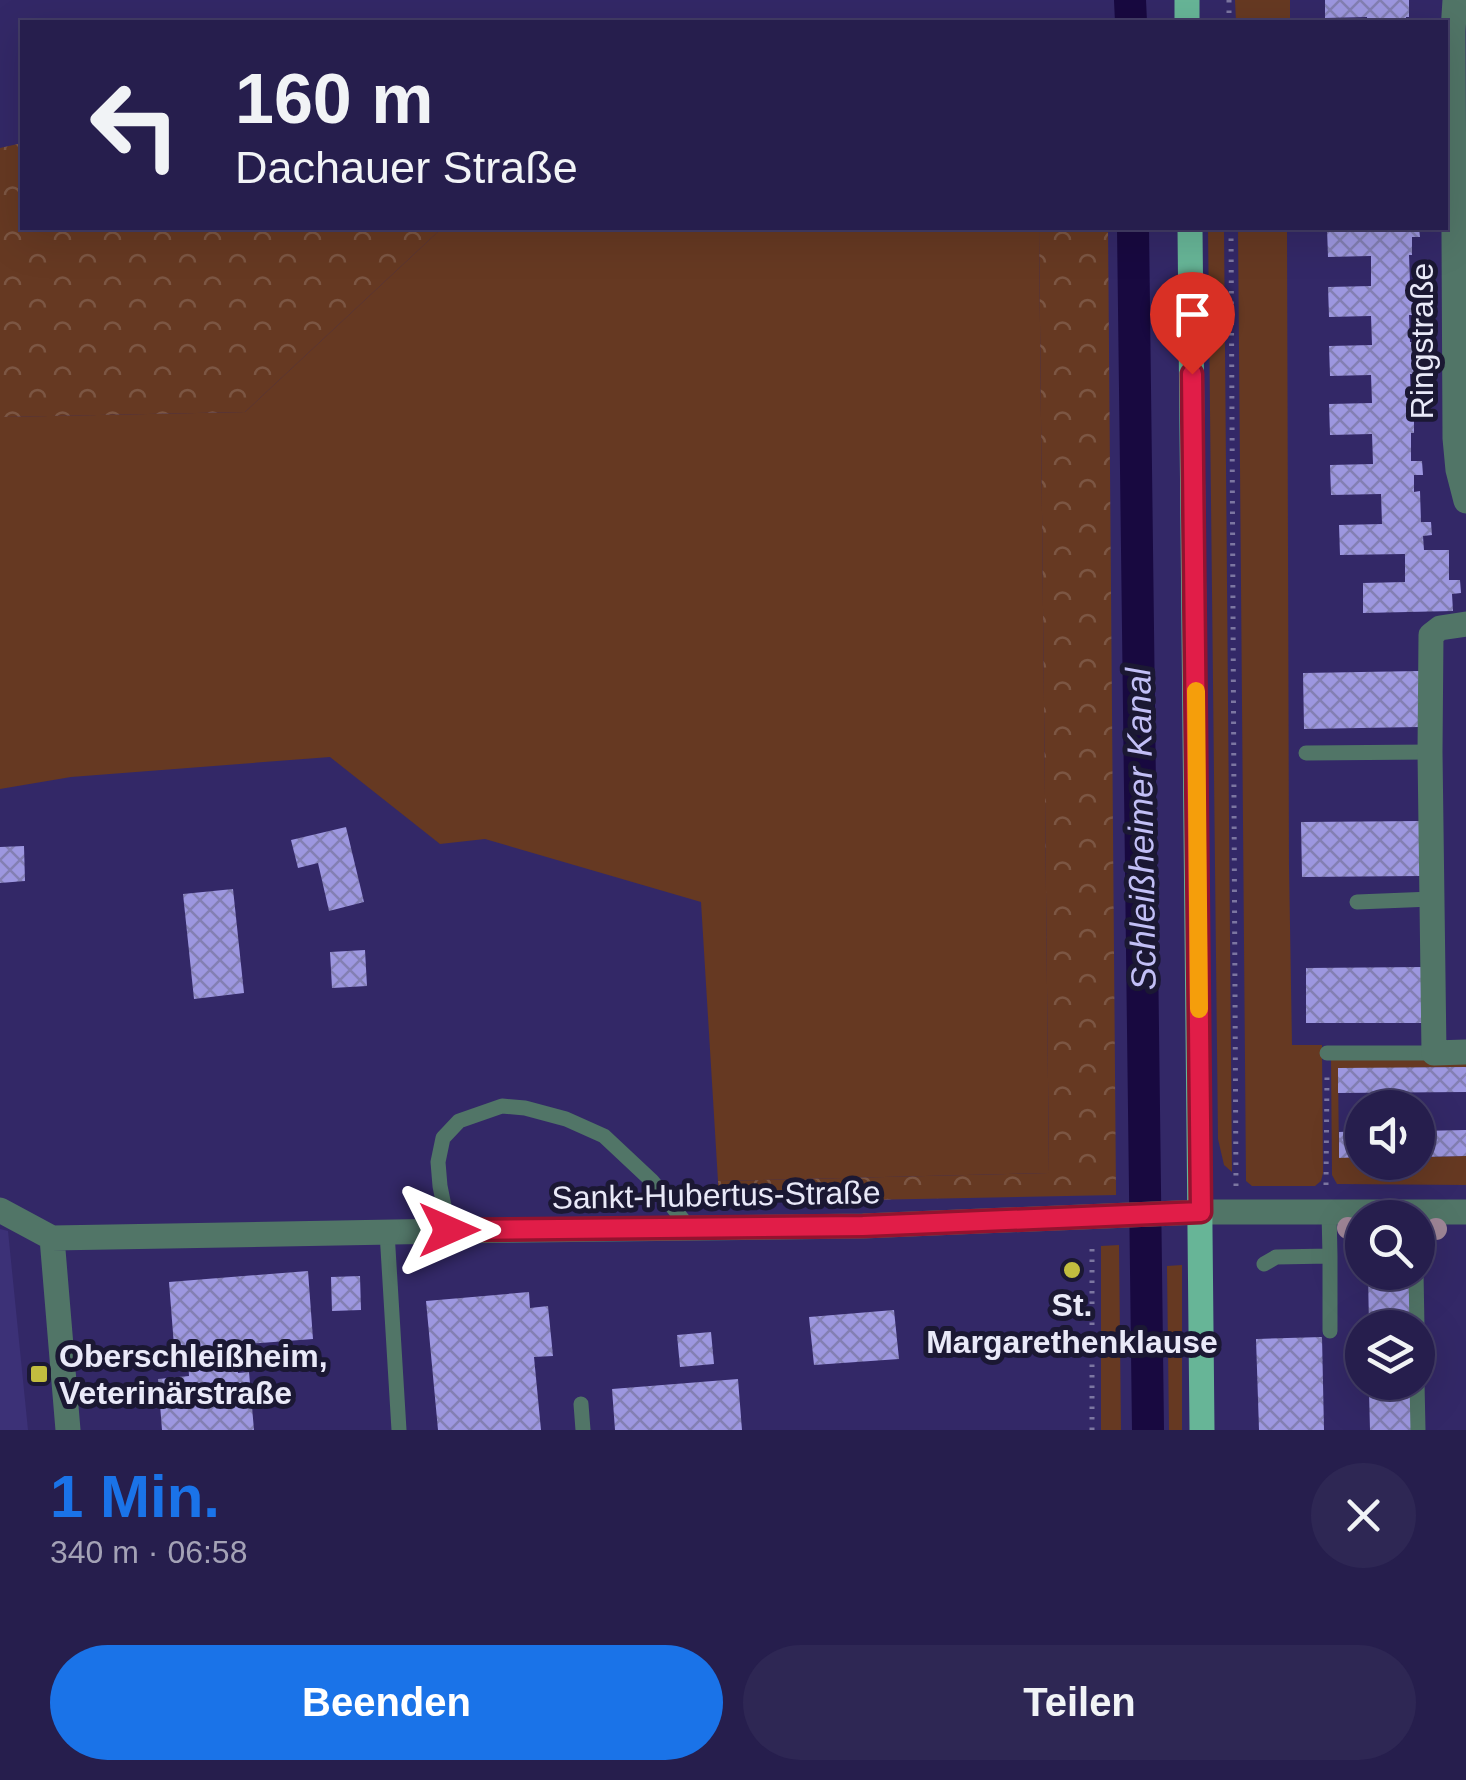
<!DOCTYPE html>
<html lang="de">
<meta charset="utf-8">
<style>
:root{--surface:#261e4d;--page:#2e2754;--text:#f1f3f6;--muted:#a4a2b6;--line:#423c65;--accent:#1a73e8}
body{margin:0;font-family:Helvetica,sans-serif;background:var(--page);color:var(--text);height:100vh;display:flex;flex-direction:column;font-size:38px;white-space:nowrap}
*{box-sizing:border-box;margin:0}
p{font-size:32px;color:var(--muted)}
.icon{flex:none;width:55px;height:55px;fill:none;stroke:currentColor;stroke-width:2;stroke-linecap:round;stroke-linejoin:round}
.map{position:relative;height:1430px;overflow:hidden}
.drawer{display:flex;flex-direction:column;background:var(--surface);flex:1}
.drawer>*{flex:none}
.top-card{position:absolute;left:20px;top:20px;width:1428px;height:210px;border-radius:0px;box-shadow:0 10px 40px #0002,0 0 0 2px var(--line);background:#261e4d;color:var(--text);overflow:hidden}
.buttons{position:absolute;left:1345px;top:1090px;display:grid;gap:20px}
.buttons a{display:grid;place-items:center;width:90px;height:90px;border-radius:50%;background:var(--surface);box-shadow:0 10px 40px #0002,0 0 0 2px var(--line);font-size:50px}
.pin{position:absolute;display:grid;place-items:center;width:85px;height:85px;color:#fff;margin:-102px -42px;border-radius:50% 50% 50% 0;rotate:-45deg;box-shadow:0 0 10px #0007}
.pin .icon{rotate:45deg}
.me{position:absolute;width:110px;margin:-55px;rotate:90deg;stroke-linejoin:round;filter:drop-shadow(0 0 8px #0008)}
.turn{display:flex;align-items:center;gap:35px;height:210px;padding:0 50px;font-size:45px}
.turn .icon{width:130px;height:130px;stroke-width:2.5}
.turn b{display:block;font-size:70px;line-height:85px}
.round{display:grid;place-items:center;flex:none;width:105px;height:105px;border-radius:52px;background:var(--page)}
.overview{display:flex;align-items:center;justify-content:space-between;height:170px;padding:0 50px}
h1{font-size:60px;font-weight:700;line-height:75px;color:var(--accent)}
.button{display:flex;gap:20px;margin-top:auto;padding:20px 50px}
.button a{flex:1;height:115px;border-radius:60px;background:var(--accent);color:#fff;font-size:40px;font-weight:700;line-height:115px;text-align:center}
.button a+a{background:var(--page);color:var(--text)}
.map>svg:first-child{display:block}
.built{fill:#3c3177}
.grass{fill:#663922}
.forest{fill:url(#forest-crowns)}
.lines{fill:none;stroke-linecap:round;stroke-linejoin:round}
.canal{stroke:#180940;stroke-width:32}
.building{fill:url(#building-cross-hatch)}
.path{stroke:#7c76a1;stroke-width:5;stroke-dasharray:2.5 8;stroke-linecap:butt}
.lane{stroke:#517567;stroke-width:15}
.street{stroke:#517567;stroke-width:25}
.primary{stroke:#67b597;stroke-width:25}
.tree{fill:#9f8697}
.route-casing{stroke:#92132f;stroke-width:25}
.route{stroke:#e11d48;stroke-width:18}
.slow{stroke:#f59e0b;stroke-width:18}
.poi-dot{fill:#c2bd3f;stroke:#1b1833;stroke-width:4}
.labels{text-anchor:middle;stroke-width:10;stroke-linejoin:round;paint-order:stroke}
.street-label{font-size:32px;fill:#e9e9f8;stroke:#1b1833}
.poi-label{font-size:32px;font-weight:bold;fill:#e9e9f8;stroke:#1b1833}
.water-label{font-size:35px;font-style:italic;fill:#c2bff6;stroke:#1b1833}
</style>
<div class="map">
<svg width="1466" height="1430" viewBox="0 0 1466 1430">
<defs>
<pattern id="forest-crowns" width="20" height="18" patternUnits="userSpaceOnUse" patternTransform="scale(2.5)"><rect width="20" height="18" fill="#663922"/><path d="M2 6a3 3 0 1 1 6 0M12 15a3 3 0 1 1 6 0" fill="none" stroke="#7c5643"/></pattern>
<pattern id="building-cross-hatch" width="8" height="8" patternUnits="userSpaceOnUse" patternTransform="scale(2.5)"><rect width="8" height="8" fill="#9d97e0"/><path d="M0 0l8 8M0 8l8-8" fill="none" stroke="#837fb3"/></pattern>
</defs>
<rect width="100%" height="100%" fill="#332867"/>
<path class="built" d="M0 1229 8 1231 28 1430H0Z"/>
<path class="grass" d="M1235 0H1290V22H1236Z
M442 228H1039L1049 1173 718 1181 701 902 485 839 440 844 330 757 71 777 0 789V417L245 412Z
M1208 228H1224L1232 1172 1224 1165 1218 1139Z
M1238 228H1287L1289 865 1292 1045H1322L1323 1173 1321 1181 1315 1186H1252L1246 1181Z
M1466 1058V1067L1338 1069 1339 1157H1362V1162H1418V1157L1466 1156V1185L1337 1184 1332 1175 1331 1060Z
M1119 1245 1121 1430H1101V1246Z
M1182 1265V1430H1169L1167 1266Z"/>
<path class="forest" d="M22 143V228H442L245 412 2 417H0V148Z
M1039 228H1108L1116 1195 718 1203V1181L1049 1173Z"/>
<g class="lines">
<path class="canal" d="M1130 0 1131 22
M1133 228 1148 1430"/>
</g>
<path class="building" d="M1325 0H1409V17H1406V22H1367V17L1325 18Z
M1327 228H1419L1420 237H1412V255H1409L1410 283H1421V297H1413V315H1409L1410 342H1421V356H1413L1414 374H1410L1411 401H1422L1421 415H1414V433H1411V461H1422L1423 475H1414V492L1420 491 1421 522H1431L1432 535 1423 536 1424 550H1449V580H1460L1461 593 1452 594 1453 611 1363 613V583L1405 582V554L1340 555 1339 525 1382 524 1381 494 1331 495 1330 465 1373 464 1372 434 1330 435 1329 404 1372 403 1371 375 1330 376 1329 346 1372 345 1371 316 1329 317 1328 287 1371 286V256L1328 257Z
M1419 671V727L1304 729 1303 673Z
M1421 821 1422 876 1302 877 1301 822Z
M346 827 364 902 329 911 318 863 298 868 291 840Z
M24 846 25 881 0 883V847Z
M233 889 244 993 194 999 183 894Z
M365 950 367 986 332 988 330 952Z
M1423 967V1023H1306V968Z
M1466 1067V1092L1338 1093V1068Z
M1466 1130V1156L1418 1157V1131Z
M1362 1131V1157L1339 1158V1132Z
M308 1271 313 1339 236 1345 238 1373 249 1372 254 1430H162L158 1379 189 1376 187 1345 174 1346 169 1282Z
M1411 1273 1412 1328H1369L1368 1274Z
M360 1276 361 1310 332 1311 331 1277Z
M529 1292 530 1308 548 1306 553 1356 534 1357 541 1430H438L426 1301Z
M894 1310 899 1359 814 1365 809 1317Z
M711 1332 714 1364 680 1367 677 1335Z
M1322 1337 1324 1430H1259L1256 1339Z
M738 1379 742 1430H615L612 1389Z
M1412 1390 1413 1430H1370L1369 1392Z"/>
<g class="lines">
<path class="path" d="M1229 0V22
M1231 228 1236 1187
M1326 1185 1327 1076
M1092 1430V1245"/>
<path class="lane" d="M1306 753 1430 752
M1357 902 1432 899
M1327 1053H1434
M449 1231 440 1186 438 1162 443 1138 459 1121 502 1106 525 1108 566 1119 604 1136 652 1181 691 1230
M387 1232 399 1430
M1330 1256V1331
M1264 1264 1276 1257 1330 1256 1329 1212
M1416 1272 1417 1328
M1417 1382 1418 1430
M581 1404 583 1430"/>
<path class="street" d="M1455 0 1453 31 1455 438 1458 470 1466 501
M1466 624 1440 628 1431 635 1430 752 1434 1053 1466 1052
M0 1210 52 1238 449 1231 863 1226 1201 1212H1466
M52 1238 68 1430"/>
<path class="primary" d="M1187 0V22
M1190 228 1202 1430"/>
</g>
<g class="tree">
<circle cx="1348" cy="1228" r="11"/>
<circle cx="1436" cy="1229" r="11"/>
</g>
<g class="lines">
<g class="route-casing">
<path id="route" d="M449 1230 863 1226 1201 1212 1192 374"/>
</g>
<use href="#route" class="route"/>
<path class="slow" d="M1196 691 1199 1009"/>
</g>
<g class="poi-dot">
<circle cx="1072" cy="1270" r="10"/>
<rect x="29" y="1364" width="20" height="20" rx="5"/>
</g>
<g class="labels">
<g class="street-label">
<text transform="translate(1422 341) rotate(-90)" y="11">Ringstraße</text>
<text transform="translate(716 1195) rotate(-1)" y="11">Sankt-Hubertus-Straße</text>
</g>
<g class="poi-label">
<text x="1072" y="1316">St.<tspan x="1072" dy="37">Margarethenklause</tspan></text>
<text x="59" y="1367" text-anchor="start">Oberschleißheim,<tspan x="59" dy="37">Veterinärstraße</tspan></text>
</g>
<g class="water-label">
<text transform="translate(1141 829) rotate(-91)" y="12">Schleißheimer Kanal</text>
</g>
</g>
</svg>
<div class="buttons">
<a><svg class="icon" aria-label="sound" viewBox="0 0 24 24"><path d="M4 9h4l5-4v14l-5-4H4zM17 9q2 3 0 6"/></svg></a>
<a><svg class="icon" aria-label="search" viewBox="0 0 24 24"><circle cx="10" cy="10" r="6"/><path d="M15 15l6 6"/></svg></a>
<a><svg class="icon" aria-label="layers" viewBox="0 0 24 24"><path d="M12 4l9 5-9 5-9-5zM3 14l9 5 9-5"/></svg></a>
</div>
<div class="pin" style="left:1192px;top:374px;background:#d93025"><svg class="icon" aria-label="arrive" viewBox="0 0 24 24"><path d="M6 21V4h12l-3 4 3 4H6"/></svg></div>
<svg class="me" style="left:449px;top:1230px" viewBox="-20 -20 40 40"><path d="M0-17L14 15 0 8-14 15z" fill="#e11d48" stroke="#fff" stroke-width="4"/></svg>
<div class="top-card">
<div class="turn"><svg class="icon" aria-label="left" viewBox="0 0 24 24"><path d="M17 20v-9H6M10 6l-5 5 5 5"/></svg><div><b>160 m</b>Dachauer Straße</div></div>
</div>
</div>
<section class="drawer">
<div class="overview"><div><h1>1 Min.</h1><p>340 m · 06:58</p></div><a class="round"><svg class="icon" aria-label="close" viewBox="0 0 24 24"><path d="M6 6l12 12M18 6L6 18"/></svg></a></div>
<div class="button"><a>Beenden</a><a>Teilen</a></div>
</section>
